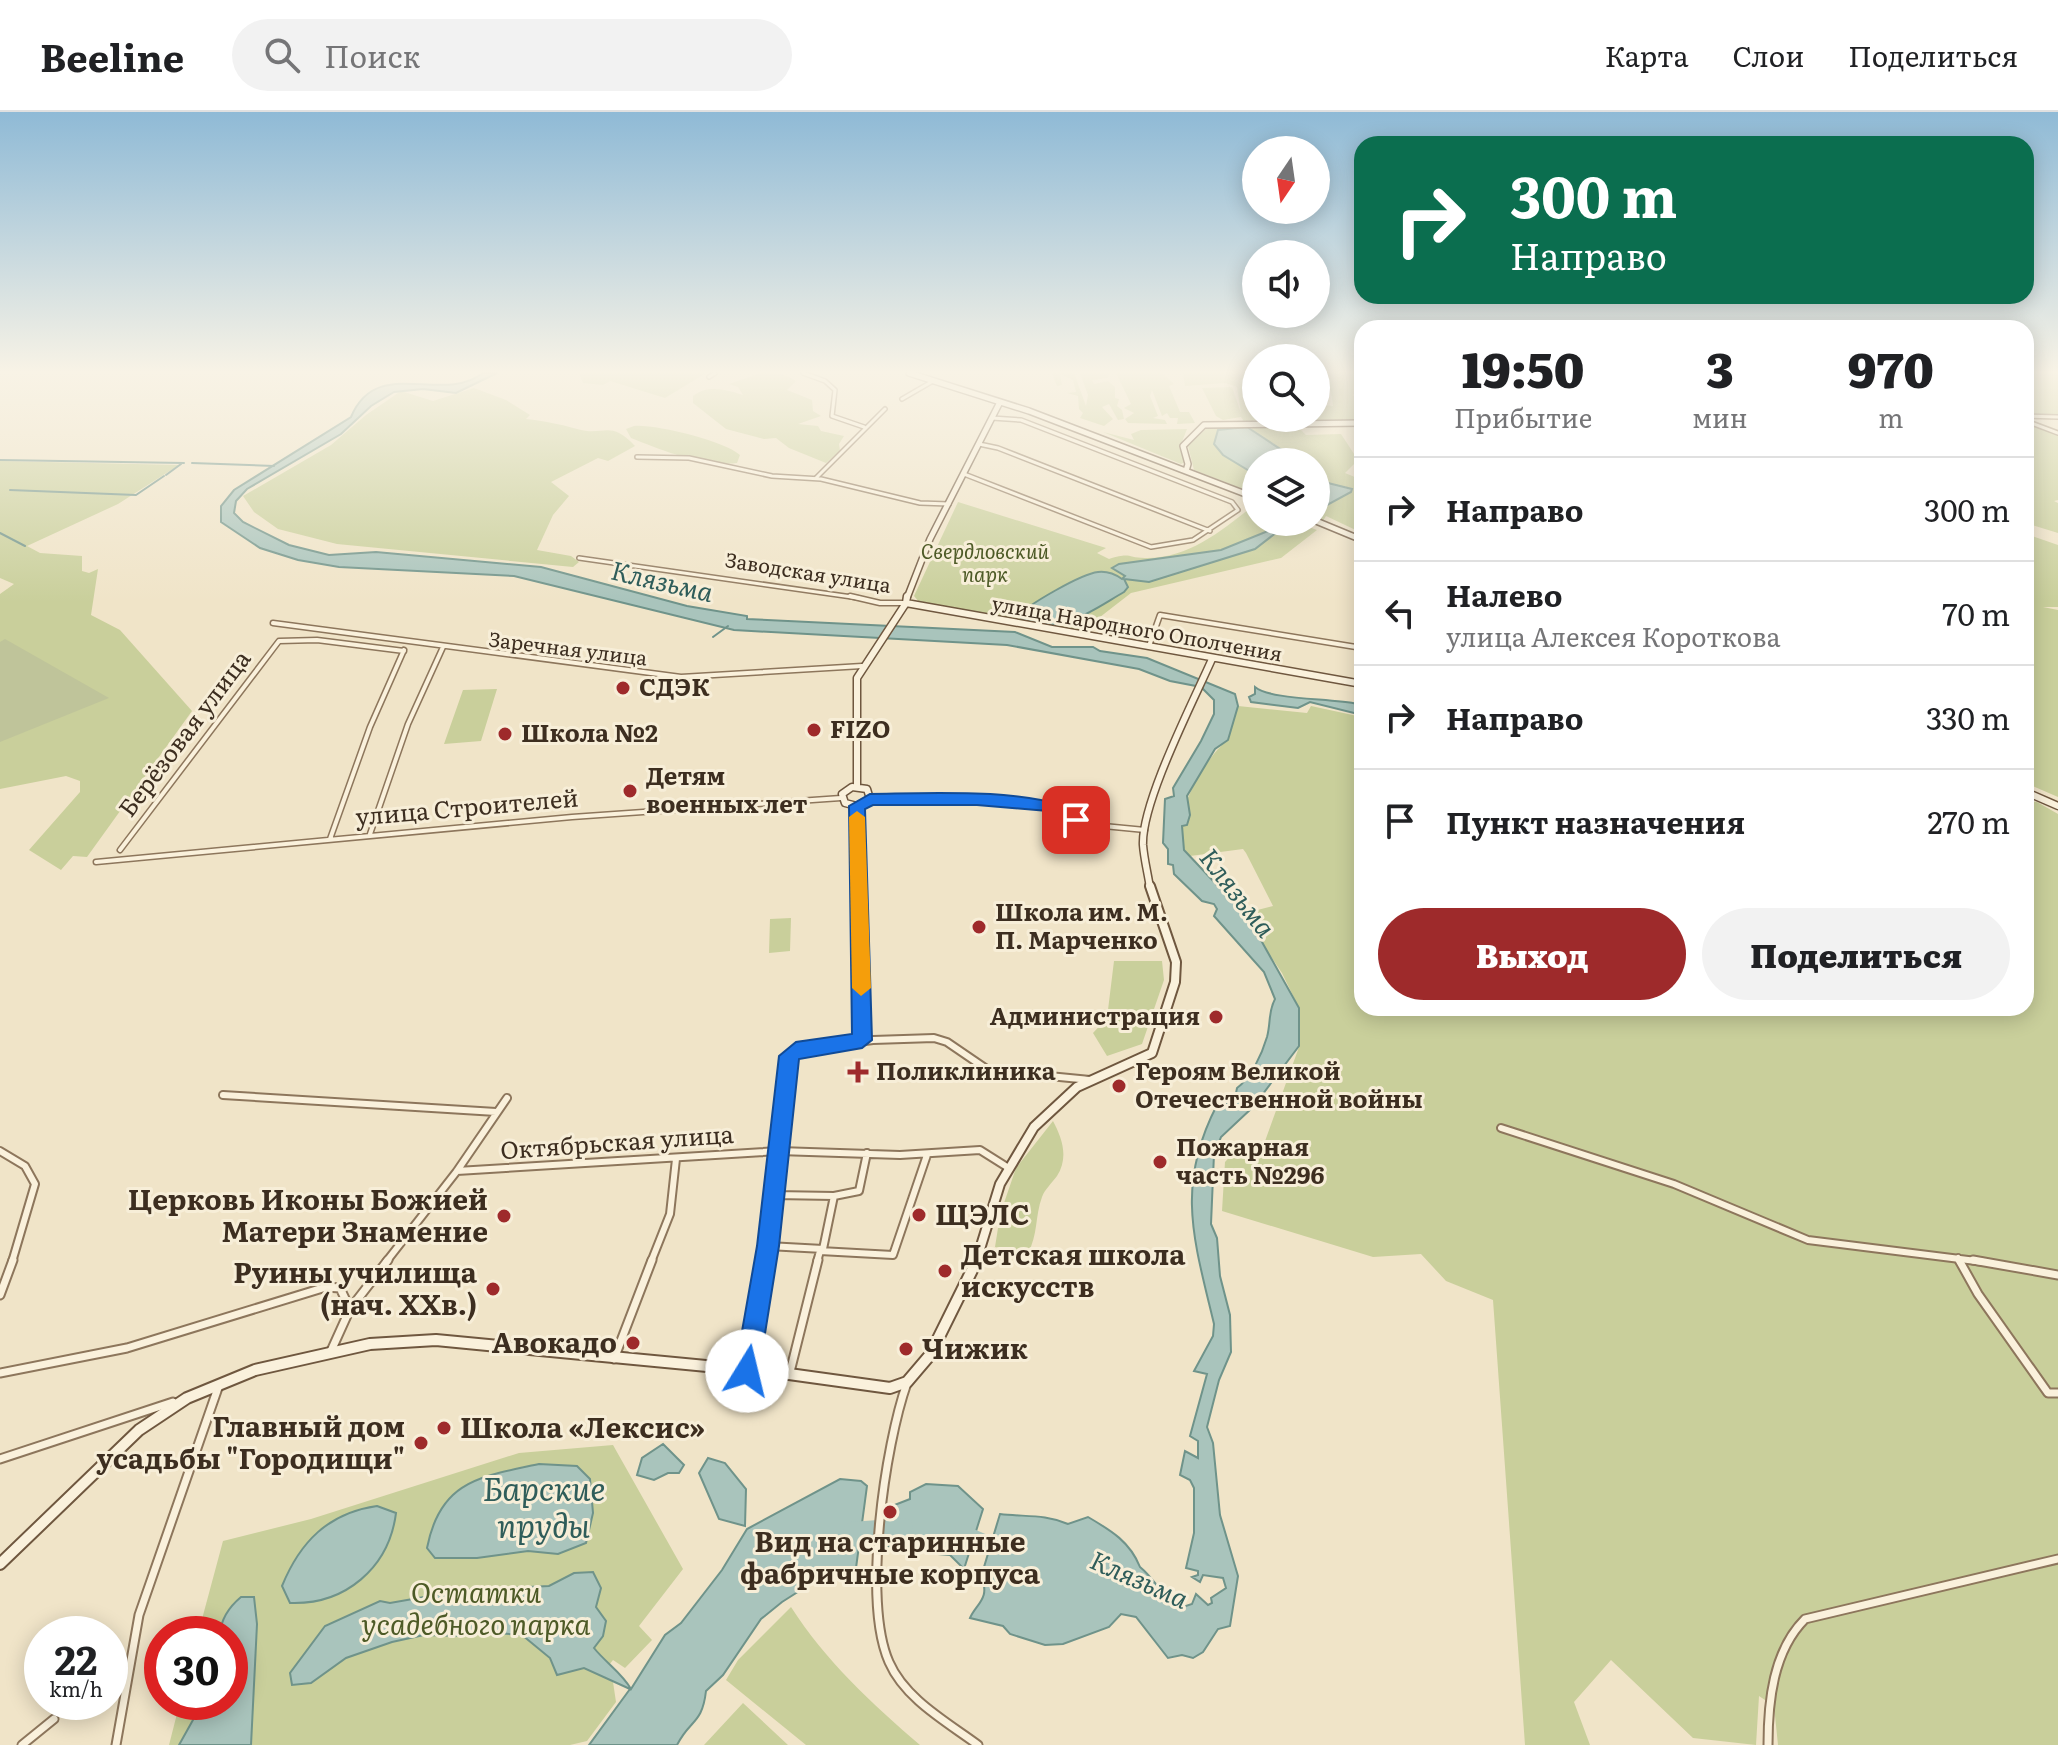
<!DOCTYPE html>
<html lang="ru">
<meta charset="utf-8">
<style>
:root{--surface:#fff;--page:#f2f2f2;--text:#202124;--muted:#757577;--line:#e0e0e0;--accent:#9e2a2b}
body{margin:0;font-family:Literata,serif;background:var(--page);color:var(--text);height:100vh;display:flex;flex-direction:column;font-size:30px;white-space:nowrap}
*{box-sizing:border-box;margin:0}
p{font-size:26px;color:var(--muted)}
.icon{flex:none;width:44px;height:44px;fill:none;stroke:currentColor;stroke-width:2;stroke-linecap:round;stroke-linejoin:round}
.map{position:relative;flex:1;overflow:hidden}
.drawer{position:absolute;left:1354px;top:208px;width:680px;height:696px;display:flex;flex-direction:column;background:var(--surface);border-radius:24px;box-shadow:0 4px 20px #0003}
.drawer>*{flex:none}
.top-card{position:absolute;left:1354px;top:24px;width:680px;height:168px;border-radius:24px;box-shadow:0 4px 20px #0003;background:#0b6e4f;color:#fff;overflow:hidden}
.needle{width:52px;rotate:193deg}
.buttons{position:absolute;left:1242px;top:24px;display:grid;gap:16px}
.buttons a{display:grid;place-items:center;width:88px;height:88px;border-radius:50%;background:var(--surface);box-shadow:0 4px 20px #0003;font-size:40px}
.speed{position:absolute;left:24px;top:1504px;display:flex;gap:16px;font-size:40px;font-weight:700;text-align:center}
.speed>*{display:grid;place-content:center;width:104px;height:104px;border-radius:50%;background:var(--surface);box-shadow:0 4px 20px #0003;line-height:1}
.speed small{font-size:20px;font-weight:400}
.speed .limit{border:12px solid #d22;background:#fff;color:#111}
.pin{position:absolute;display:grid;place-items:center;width:68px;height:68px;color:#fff;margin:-34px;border-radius:16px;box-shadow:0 4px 12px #0006}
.me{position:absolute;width:88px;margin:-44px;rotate:9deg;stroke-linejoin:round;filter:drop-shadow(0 0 6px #0008)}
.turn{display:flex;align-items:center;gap:28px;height:168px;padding:0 24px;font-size:36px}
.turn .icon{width:104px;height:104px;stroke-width:2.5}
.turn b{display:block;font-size:56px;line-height:68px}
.eta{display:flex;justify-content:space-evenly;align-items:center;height:136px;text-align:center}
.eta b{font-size:48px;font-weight:800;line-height:56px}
.cta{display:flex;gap:16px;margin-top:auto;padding:16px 24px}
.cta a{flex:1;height:92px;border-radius:48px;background:var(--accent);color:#fff;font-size:32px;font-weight:800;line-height:92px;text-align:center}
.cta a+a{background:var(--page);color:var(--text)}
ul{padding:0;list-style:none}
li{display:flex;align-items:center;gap:24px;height:104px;padding:0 24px;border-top:2px solid var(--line)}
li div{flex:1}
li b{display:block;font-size:30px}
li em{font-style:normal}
header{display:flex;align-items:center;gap:48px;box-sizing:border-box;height:112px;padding:0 40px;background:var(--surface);border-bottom:2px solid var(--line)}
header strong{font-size:38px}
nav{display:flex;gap:44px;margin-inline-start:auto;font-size:28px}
.search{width:560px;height:72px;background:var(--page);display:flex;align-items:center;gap:20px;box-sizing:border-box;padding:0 28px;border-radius:44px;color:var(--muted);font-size:30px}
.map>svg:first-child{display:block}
.green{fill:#c9cf9b}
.cemetery{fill:#bfc49a}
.water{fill:#a9c4bc;stroke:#6f938a;stroke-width:2}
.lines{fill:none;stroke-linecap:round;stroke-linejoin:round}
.stream{stroke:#6f938a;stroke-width:2}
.river{fill:#a9c4bc;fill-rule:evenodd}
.street-far3-casing{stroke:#8d765c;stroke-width:6}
.street-far2-casing{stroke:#8d765c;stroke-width:7}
.street-far1-casing{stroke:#8d765c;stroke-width:10}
.street-casing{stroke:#8d765c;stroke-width:11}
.secondary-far3-casing{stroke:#6f573f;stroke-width:8}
.secondary-far2-casing{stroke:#6f573f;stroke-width:9}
.secondary-far1-casing{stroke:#6f573f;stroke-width:12}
.secondary-casing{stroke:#6f573f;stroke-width:14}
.street-far3{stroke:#faf1dc;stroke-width:3}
.street-far2{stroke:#faf1dc;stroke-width:4}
.street-far1{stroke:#faf1dc;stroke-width:6}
.street{stroke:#faf1dc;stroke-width:7}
.secondary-far3{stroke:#faf1dc;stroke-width:5}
.secondary-far2{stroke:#faf1dc;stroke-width:6}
.secondary-far1{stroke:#faf1dc;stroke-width:8}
.secondary{stroke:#faf1dc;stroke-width:10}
.route{fill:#1a73e8;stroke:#114b97;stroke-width:2}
.slow{fill:#f59e0b}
.poi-dot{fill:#9e2a2b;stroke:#f7eed8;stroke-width:3}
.labels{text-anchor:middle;stroke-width:6;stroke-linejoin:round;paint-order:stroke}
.far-park-label{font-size:20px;font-style:italic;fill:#4d5a26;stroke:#f7eed8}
.far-street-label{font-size:20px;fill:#3d2e20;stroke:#f7eed8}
.poi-label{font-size:24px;font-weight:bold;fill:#3d2e20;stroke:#f7eed8;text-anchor:start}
.street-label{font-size:24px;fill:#3d2e20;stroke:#f7eed8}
.water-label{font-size:26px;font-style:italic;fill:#2f5d5a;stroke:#f7eed8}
.near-poi-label{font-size:28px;font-weight:bold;fill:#3d2e20;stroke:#f7eed8;text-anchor:end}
.near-park-label{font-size:28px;font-style:italic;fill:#4d5a26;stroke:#f7eed8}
.near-water-label{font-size:32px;font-style:italic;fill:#2f5d5a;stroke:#f7eed8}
</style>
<header>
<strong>Beeline</strong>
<div class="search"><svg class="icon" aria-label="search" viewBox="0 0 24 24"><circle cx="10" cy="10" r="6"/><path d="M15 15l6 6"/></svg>Поиск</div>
<nav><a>Карта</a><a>Слои</a><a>Поделиться</a></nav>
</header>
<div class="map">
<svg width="2058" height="1633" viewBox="0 0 2058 1633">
<rect width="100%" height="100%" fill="#f0e4c8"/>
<path class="green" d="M579 261H706L665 286 610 269 603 273 583 271Z
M761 261C775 261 784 261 796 269L787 278 812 288 813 299 821 304 798 312 818 314 821 319 844 324 839 332 840 339 826 351 789 336 776 326 764 327 726 317 693 291V284C708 272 727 278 743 283L738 275 729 272Z
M1052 261H1074L1086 294 1088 283 1080 261H1110L1107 266 1092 268 1094 272 1108 269 1115 275V286L1119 287 1117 294 1122 298 1124 307 1118 308 1109 292 1102 295 1113 307 1104 314 1080 306 1083 301 1079 297 1078 284 1067 281 1076 280 1073 268 1060 262 1062 273 1057 274Z
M1116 261H1162L1174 272 1169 274 1180 300H1189L1195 311 1177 312 1178 306H1170L1167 301 1162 304 1152 278 1150 284 1158 304 1153 306 1165 308 1167 312 1128 311 1125 307 1134 301 1124 296 1131 292Z
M1183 261H1256V284L1245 287 1259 307 1245 311 1241 305 1223 308 1216 304 1202 276 1232 275 1241 301 1237 275 1225 271 1185 274Z
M1316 261H1362V280L1352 283 1362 286V310H1316L1301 306H1316V292L1333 294 1331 279 1326 273H1316Z
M2026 261H2058V303H2026Z
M474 276 506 288 530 303 526 307C545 309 559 312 577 317 604 325 610 307 635 334L608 349 598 346 551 370 569 384 553 403 537 438 571 444 579 450 573 455 337 432 278 417 254 400 243 384 331 333 366 303 401 279 433 289Z
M2026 310 2058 322V388L2054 389 2058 391V421L2026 411Z
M634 314C655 312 724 329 740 343L737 351C703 355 661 338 631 326L626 317Z
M1209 314H1297L1306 323 1341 322 1358 348 1345 361 1362 368V421L1326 404 1323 409 1316 406V350H1256V382L1194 358 1188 334Z
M1187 317 1180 335 1185 350 1181 352 1103 320 1134 328 1131 322 1141 318Z
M0 349 179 353 118 392 27 434 40 441 82 444V459L89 461 98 457 91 503 120 518 192 599 87 745 73 744 61 758 29 738 80 680V669L66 664 0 677V482L14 472 0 466Z
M958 390 1106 436 1097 441 1109 447C1131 440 1127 446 1145 446 1188 447 1221 419 1253 394L1256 410H1295L1317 418 1281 446 1131 481 1082 519 920 491 914 484Z
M2026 422 2058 433V495H2043L2058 498V685L2026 671Z
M497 577 481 629 444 632 463 578Z
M1238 594 1307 601 1311 594 1362 605V896H2026V689L2037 690 2058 702V1633H1778L1774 1594 1759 1584 1756 1633 1693 1626 1611 1548 1574 1590 1590 1633H1525L1493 1188 1446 1169 1421 1142 1373 1145 1222 1099 1225 1050 1236 1038 1260 1043 1299 935V896L1282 861 1242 802 1273 794 1246 741 1243 737 1190 744C1163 717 1201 654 1221 634 1231 624 1232 605 1238 594Z
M791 806 790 839 769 841 770 807Z
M1114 849H1162L1164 868 1142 932 1107 944 1093 921 1107 906Z
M1053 1009C1062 1026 1069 1045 1057 1064 1052 1071 1045 1077 1042 1085 1035 1104 1038 1123 1028 1141L995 1135 998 1116H1005L1011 1092 1004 1091 1016 1056Z
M613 1333 683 1457 639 1514 652 1528 625 1556 613 1548 601 1563 613 1570 616 1590 587 1629 570 1633H169L180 1590H230V1522H198L223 1429 311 1407 519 1341Z
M791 1495C825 1548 872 1592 920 1633H806L726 1568 738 1548Z
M743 1591 788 1633H704Z"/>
<path class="cemetery" d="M5 527 109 586 0 630V530Z"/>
<path class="water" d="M483 261H497L456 281 423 277 394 280 371 294 341 322 247 377 236 389 234 401 243 410 289 433 329 443 376 440 541 455 687 494 747 504V507L1015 520 1052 535H1093L1100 539 1147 546 1235 582 1238 594 1228 628 1215 637 1187 684 1190 703 1187 713 1182 714 1184 738 1233 790 1262 830 1299 896V934L1253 995 1221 1025 1214 1042 1211 1112 1217 1126 1220 1164 1230 1203 1231 1240 1219 1268 1207 1315 1213 1331 1220 1403 1238 1464 1230 1514 1218 1517 1203 1540 1193 1546 1182 1543 1168 1546 1136 1505 1121 1502 1109 1515 1063 1532 1045 1533 1010 1522 1003 1514 970 1506C976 1492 991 1486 981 1465L1000 1402C1025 1405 1045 1402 1068 1412L1088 1405C1112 1419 1130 1430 1140 1455 1156 1468 1161 1484 1180 1496L1192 1492 1196 1482 1208 1493 1212 1491 1211 1486 1226 1476 1223 1466 1203 1463 1200 1470 1192 1465 1198 1463V1459L1186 1456 1194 1421V1376L1190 1368 1180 1363 1185 1339 1198 1346V1329L1190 1324 1207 1262 1194 1259 1213 1224 1214 1212C1194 1128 1175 1074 1217 993H1225L1235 986 1237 976C1251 966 1262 942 1267 925 1271 910 1268 900 1275 887L1264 860 1214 804 1217 797 1214 792 1202 789 1174 762 1173 753 1168 752V737L1163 731 1165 687 1174 684 1173 676 1201 629 1214 602V588L1201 575 1170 569 1139 557 1007 533 734 518 514 464 339 455 298 448 260 436 221 410V394L234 378 351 305C377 243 442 293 483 261Z
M1247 315 1300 350H1256V363L1223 343 1214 332 1218 318Z
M1316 368 1352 377 1351 380 1316 399Z
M1290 410 1255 437 1149 470 1124 467 1128 475 1124 480C1094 497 1053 530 1018 504 1029 492 1081 462 1098 460 1107 459 1115 462 1122 467L1125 464 1112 456 1119 452 1221 438Z
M1255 575C1271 588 1329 586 1358 592L1362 595V603L1310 590 1298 596 1251 590 1249 585 1255 582Z
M663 1332 684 1353 679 1361H668L654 1368 637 1363 642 1346Z
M708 1346 725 1351 746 1377 745 1414 719 1407 699 1361Z
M539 1352 577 1354 590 1367 593 1401 586 1431 558 1442 528 1439 477 1446H435L427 1436C440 1369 479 1365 539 1352Z
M840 1367 861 1369 867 1374 856 1456 834 1457 782 1490 761 1507 723 1563 706 1579C702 1613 690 1607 677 1633H589L630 1577 584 1556 557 1563 550 1546 522 1523 481 1520 462 1524 424 1523 392 1530 346 1546 311 1571 292 1573 290 1561 325 1514 380 1489 390 1491 464 1478 549 1474 574 1461 593 1460 601 1476 596 1495 606 1509 603 1524 594 1536C606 1551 622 1561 631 1577L665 1523 681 1511 722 1458 747 1417Z
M926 1372 958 1374 983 1397 964 1457 950 1443 938 1442 922 1428 919 1431 907 1429 897 1437 888 1434 892 1394 910 1387V1380Z
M377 1394 396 1401C389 1456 345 1493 290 1491L282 1474C300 1430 328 1401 377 1394Z
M241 1485H254L257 1512 251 1633H179L203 1590H230V1522H220C221 1506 229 1495 241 1485Z"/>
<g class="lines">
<path class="stream" d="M0 348 184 351
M192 351 274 354
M166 363 181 352
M10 378 136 383 164 364
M0 421 25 434
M713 525 728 514"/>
<path class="river" d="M905 1406 911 1408 913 1414 911 1420 905 1422 851 1426 845 1424 843 1418 845 1412 851 1410Z
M962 1412 1011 1433 1013 1439 1011 1445 1005 1447 956 1426 954 1420 956 1414Z"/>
<g class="street-far3-casing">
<path id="street-far3" d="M803 261 825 269 835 278 832 304 864 315
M709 265 715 261
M902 287 933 269
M2026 304 2058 305
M2026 309 2058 321
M979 332 998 336 1210 419
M637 345 689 346 772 364 821 367 920 391 949 392
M964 362 1151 435 1193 428 1238 398 1232 390 1021 308 992 306
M816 366 885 297
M579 446 859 486"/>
</g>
<g class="street-far2-casing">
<path id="street-far2" d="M850 484 880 491H906
M273 511 681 565 862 554
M1149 534 1160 503 1362 536
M870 687 977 688 1052 694 1083 712 1145 718
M370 722 408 612 443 535
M330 727 370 615 404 538
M120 738 279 529 317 528 404 539
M96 750 572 705 841 686"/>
</g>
<g class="street-far1-casing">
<path id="street-far1" d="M223 983 496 1000
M1501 1016 1674 1072 1808 1128 1984 1150
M0 1039 25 1054 35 1072 12 1150
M457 1059 779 1039 900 1043 980 1038 1007 1055
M775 1083 834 1084
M768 1134 823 1137 834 1084 859 1079 867 1041
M1958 1146 1960 1150
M386 1150 457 1059 507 986
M651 1150 670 1102 676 1047
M765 1150 789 944 796 938 873 928 934 926 947 930 988 958 1090 968
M817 1150 820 1139 893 1143 927 1043"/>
</g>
<g class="street-casing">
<path id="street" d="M1959 1148 1978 1182 2048 1281H2058
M1973 1148 2058 1163
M0 1183 13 1148
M331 1239 350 1197 388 1148
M614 1247 652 1148
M747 1258 766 1148
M790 1260 818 1148
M0 1261 127 1236 326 1175 340 1176 350 1197
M907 1271C885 1333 862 1489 889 1550 905 1587 947 1610 978 1633
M0 1347 173 1290
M22 1633 54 1607
M116 1633 139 1503 219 1273
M1768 1633C1768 1590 1773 1539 1805 1507L2058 1447"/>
</g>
<g class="secondary-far3-casing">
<path id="secondary-far3" d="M909 261 1029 299 1256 386
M1186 359 1188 352 1183 334 1204 313 1362 311
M1316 409 1362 428
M907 486 930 427 1000 290"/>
</g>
<g class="secondary-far2-casing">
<path id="secondary-far2" d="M906 491 1362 572
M906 491 907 484
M857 674V566L906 491
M852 675 867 677 870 687 857 694 845 691 842 682Z
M2026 680 2058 694
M857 694 859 776
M1150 776C1148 762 1144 747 1143 733 1141 691 1194 588 1212 547"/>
</g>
<g class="secondary-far1-casing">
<path id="secondary-far1" d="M859 774 862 928
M976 1150 1000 1072 1034 1015 1077 975 1152 941 1175 870 1176 850 1150 774"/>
</g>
<g class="secondary-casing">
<path id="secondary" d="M0 1452 139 1318 187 1286 255 1258 370 1232 436 1228 789 1262 890 1276 907 1270 930 1243 977 1148"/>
</g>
<use href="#street-far3" class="street-far3"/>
<use href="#street-far2" class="street-far2"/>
<use href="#street-far1" class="street-far1"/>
<use href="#street" class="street"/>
<use href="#secondary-far3" class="secondary-far3"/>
<use href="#secondary-far2" class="secondary-far2"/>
<use href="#secondary-far1" class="secondary-far1"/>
<use href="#secondary" class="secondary"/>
</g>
<linearGradient id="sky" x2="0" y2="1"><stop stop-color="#8fbad6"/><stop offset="0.53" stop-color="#f8f3e6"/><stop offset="1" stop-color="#f8f3e6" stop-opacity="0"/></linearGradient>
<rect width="2058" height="490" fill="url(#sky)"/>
<path class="route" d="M870 682C916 682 1058 673 1085 708L1076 714 1048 699 977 693H873L865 697 872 928 862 936 799 947 779 1134 759 1259 756 1268 747 1271 739 1268 735 1259 757 1134 779 944 796 930 852 922 849 694Z"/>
<path class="slow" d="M857 699 865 705 871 876 861 884 852 876 849 705Z"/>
<g class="poi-dot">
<circle cx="623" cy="576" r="8"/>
<circle cx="814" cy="618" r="8"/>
<circle cx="505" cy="622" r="8"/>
<circle cx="630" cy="679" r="8"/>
<circle cx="979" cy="815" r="8"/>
<circle cx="1216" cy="905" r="8"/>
<path d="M854 948h8v8h8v8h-8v8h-8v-8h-8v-8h8z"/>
<circle cx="1119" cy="974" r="8"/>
<circle cx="1160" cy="1050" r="8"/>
<circle cx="919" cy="1103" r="8"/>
<circle cx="504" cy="1104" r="8"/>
<circle cx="945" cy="1159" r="8"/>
<circle cx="493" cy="1177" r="8"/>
<circle cx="633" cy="1231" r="8"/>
<circle cx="906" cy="1237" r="8"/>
<circle cx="444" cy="1316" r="8"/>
<circle cx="421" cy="1331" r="8"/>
<circle cx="890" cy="1400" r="8"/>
</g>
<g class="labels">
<g class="far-park-label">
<text x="985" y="447">Свердловский<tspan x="985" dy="23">парк</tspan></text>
</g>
<g class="far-street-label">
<text transform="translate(808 461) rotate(9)" y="7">Заводская улица</text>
<text transform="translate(1137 517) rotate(10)" y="7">улица Народного Ополчения</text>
<text transform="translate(568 537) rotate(7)" y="7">Заречная улица</text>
</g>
<g class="poi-label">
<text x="639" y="584">СДЭК</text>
<text x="830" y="626">FIZO</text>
<text x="521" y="630">Школа №2</text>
<text x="646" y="673">Детям<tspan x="646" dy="28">военных лет</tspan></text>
<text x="995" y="809">Школа им. М.<tspan x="995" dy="28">П. Марченко</tspan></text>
<text x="1200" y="913" text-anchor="end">Администрация</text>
<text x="876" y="968">Поликлиника</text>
<text x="1135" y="968">Героям Великой<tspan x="1135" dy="28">Отечественной войны</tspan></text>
<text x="1176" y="1044">Пожарная<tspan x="1176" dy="28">часть №296</tspan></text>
</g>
<g class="street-label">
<text transform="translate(185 622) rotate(-53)" y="8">Берёзовая улица</text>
<text transform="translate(467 696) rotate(-5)" y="8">улица Строителей</text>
<text transform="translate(617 1031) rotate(-4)" y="8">Октябрьская улица</text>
</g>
<g class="water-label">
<text transform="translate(662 470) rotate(13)" y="9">Клязьма</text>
<text transform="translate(1237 781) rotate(52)" y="9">Клязьма</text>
<text transform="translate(1139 1468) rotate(24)" y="9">Клязьма</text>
</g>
<g class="near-poi-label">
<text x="488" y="1098">Церковь Иконы Божией<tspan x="488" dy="32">Матери Знамение</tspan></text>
<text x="935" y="1113" text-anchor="start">ЩЭЛС</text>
<text x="961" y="1153" text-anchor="start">Детская школа<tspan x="961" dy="32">искусств</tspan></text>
<text x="477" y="1171">Руины училища<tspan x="477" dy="32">(нач. XXв.)</tspan></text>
<text x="617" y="1241">Авокадо</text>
<text x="922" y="1247" text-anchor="start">Чижик</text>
<text x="405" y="1325">Главный дом<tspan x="405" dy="32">усадьбы "Городищи"</tspan></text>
<text x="460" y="1326" text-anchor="start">Школа «Лексис»</text>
<text x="890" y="1440" text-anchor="middle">Вид на старинные<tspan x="890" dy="32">фабричные корпуса</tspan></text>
</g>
<g class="near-park-label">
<text x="476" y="1491">Остатки<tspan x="476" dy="32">усадебного парка</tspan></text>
</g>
<g class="near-water-label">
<text x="544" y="1389">Барские<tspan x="544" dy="37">пруды</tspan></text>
</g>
</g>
</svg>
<div class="buttons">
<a><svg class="needle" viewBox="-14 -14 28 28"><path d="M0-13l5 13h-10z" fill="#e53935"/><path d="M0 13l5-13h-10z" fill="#757577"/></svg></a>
<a><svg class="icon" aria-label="sound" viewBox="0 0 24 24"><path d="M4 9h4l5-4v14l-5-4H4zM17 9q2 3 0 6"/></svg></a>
<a><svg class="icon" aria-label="search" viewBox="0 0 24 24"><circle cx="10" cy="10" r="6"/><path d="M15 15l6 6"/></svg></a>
<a><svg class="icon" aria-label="layers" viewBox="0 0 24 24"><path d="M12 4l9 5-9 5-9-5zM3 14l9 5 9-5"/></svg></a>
</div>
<div class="speed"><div>22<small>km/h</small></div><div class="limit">30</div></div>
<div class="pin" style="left:1076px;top:708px;background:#d93025"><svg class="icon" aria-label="arrive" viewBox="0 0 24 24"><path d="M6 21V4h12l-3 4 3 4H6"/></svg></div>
<svg class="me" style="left:747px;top:1259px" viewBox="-20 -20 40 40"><circle r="19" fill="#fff"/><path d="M0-13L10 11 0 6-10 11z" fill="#1a73e8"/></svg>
<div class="top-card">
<div class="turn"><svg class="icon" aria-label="right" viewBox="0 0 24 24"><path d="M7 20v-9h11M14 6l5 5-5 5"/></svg><div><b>300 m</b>Направо</div></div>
</div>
<section class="drawer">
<div class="eta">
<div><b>19:50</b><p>Прибытие</p></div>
<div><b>3</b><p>мин</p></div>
<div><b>970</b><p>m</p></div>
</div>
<ul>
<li><svg class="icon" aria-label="right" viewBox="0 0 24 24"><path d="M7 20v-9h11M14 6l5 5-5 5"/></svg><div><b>Направо</b></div><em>300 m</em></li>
<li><svg class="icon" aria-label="left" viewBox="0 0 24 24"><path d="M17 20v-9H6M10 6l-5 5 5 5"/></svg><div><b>Налево</b><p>улица Алексея Короткова</p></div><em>70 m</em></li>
<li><svg class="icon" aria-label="right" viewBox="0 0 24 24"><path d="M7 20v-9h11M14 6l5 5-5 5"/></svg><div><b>Направо</b></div><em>330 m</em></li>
<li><svg class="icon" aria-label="arrive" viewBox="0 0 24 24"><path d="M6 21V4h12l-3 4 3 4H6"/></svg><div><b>Пункт назначения</b></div><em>270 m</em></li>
</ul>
<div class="cta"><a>Выход</a><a>Поделиться</a></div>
</section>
</div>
